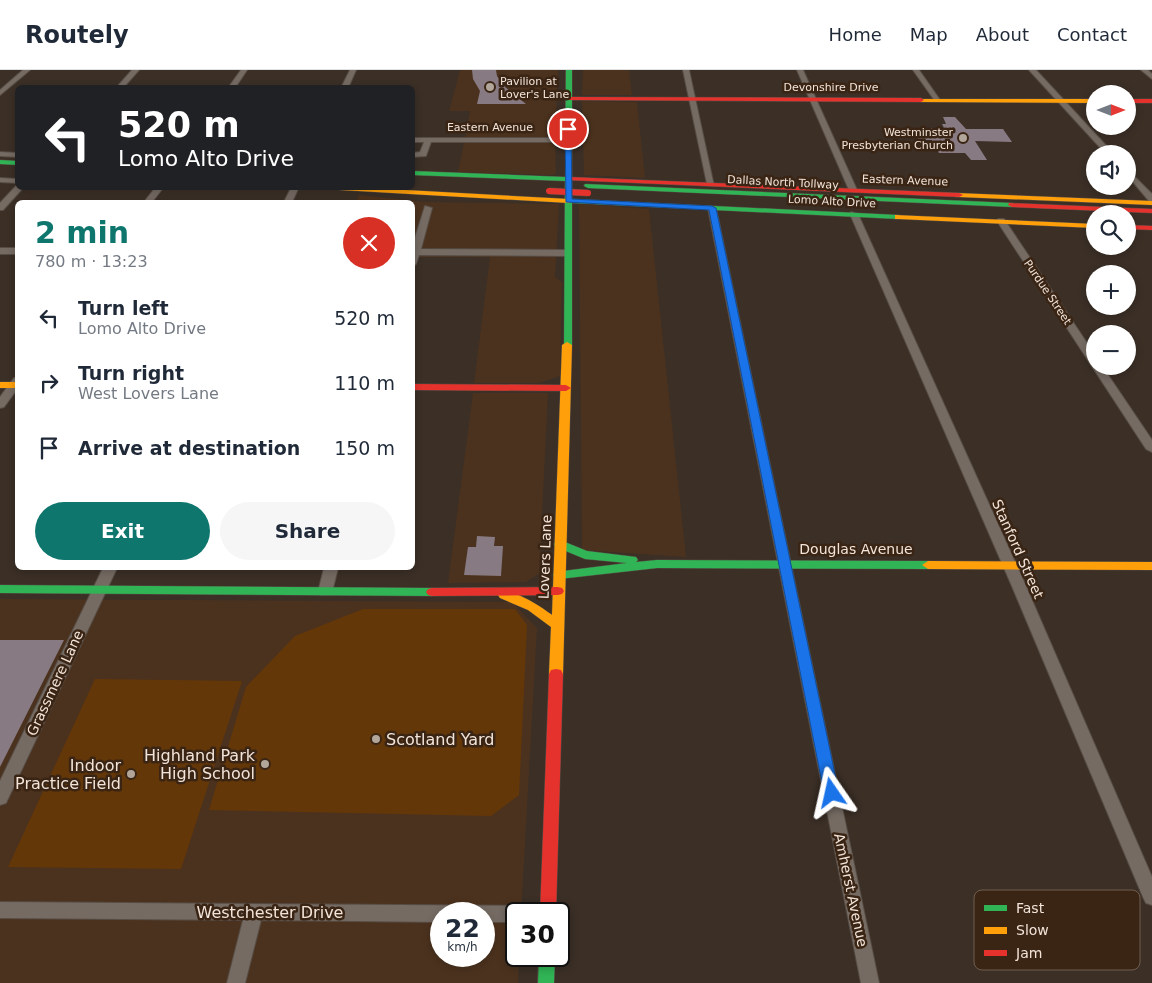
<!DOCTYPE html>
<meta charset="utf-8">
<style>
:root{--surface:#fff;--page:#f6f6f7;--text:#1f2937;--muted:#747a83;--line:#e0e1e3;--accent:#0f766e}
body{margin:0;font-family:"DejaVu Sans",sans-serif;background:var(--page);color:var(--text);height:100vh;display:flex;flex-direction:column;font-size:19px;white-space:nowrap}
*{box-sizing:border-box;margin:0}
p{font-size:16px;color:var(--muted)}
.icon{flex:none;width:28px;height:28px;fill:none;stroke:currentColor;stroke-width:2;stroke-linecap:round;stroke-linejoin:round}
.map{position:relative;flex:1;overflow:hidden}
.side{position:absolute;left:15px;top:130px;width:400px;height:370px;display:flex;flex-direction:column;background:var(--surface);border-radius:8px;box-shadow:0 2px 8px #0003}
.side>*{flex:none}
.hud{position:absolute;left:15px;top:15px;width:400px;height:105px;border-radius:8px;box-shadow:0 2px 8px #0003;background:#202124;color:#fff;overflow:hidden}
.needle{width:32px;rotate:90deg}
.buttons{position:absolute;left:1086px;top:15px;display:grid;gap:10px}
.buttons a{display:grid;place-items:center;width:50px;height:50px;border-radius:50%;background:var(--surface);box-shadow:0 2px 8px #0003;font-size:25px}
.speed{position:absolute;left:430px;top:832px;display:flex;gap:10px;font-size:25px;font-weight:700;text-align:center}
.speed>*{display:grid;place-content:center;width:65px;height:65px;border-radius:50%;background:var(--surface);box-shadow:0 2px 8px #0003;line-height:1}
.speed small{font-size:12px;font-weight:400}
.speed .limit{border:2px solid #111;border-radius:8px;background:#fff;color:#111}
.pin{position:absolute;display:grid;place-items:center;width:42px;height:42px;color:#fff;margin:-21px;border:2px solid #fff;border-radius:50%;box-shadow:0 1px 5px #0007}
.me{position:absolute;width:55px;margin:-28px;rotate:349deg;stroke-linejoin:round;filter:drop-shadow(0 0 4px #0008)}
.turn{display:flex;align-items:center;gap:18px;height:105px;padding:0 20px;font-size:22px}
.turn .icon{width:65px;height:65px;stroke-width:2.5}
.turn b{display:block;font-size:35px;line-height:42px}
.round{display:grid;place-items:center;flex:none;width:52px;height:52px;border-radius:26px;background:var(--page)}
.head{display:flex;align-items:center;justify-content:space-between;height:85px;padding:0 20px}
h1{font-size:30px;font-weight:800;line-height:38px;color:var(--accent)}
.action{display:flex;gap:10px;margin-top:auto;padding:10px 20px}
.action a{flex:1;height:58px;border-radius:30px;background:var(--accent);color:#fff;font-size:20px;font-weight:800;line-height:58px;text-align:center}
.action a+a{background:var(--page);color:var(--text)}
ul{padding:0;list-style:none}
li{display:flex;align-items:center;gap:15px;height:65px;padding:0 20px}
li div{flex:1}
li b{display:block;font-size:19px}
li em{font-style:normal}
header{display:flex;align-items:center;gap:30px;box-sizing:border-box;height:70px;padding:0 25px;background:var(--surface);border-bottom:1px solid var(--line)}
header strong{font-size:24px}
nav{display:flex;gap:28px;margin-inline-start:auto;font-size:18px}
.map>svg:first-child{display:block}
.built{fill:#4b321e;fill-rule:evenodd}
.green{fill:#643708}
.building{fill:#887a82}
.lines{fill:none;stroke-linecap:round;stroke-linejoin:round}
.street-casing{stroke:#574d45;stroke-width:2}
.fast-casing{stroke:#574d45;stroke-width:1}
.slow-casing{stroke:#574d45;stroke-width:1}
.jam-casing{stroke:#574d45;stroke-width:1}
.street{fill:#756b63;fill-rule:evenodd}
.fast{fill:#30b455;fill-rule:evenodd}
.slow{fill:#ff9f0a;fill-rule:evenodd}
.jam{fill:#e5322d;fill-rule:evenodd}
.jam-bridge-casing{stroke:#574d45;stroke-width:7;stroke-linecap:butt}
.jam-bridge{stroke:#e5322d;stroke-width:6}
.route{fill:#1a73e8;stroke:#114b97}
.poi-dot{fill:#b2a59a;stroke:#3a2414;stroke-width:2}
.labels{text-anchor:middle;stroke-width:5;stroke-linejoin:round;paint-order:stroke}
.far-poi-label{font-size:11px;fill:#f2e4d9;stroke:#3a2414;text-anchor:start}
.far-street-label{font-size:11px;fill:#f2e4d9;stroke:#3a2414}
.street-label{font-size:14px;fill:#f2e4d9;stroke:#3a2414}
.near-poi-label{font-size:16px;fill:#f2e4d9;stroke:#3a2414;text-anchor:end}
.near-street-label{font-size:16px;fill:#f2e4d9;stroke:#3a2414}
.key{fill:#3a2414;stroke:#715e4f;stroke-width:1}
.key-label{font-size:14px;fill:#f2e4d9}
</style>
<header>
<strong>Routely</strong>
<nav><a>Home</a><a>Map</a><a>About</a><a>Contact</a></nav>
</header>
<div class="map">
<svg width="1152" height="913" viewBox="0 0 1152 913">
<rect width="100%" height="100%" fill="#3b2f26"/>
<path class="built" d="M460 0H558L555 69H465L470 41H449Z
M583 0H629L632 25H582Z
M582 31 637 32 645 108 584 105Z
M464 73H555L556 103 553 105 458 102Z
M359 125 426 132 559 134 555 207 562 212 560 306 539 313H474L490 187H413L412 132H356Z
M579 134 649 139 686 487 582 480Z
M473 323H548L539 504 526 512 448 513Z
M0 529 512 532 537 558 521 844H516V886H519L518 913H0ZM441 844H484V886H441Z"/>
<path class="green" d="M363 539H515L527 555 519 725 491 746 209 740 246 617 295 566Z
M95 609 242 611 181 799 8 797Z"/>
<path class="building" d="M472 0H496L497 6 505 17 526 34H477L480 21 473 9Z
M943 47H955L966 59H1003L1012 72 975 71 987 90H971L965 83H939L932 70H919L912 58H944L942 54H946Z
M477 466 495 467 494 476H503L501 506 464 505 468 477H476Z
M0 570H64L0 697Z"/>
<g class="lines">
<g class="street-casing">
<path id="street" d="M23 0H30L0 25V20Z
M132 0H139L123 18H116Z
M241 0H247L235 18H228Z
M350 0H356L348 18H341Z
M683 0H689L714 116 707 114Z
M797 0H803L857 120 856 122 849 120Z
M913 0H919L940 30 939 31H935Z
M1029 0H1036L1114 84H1106Z
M1141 0H1148L1152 4V9Z
M412 68H568L572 70 568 72H431L426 86 412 87V83L420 82 424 72H412Z
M0 82 18 83V87L0 86Z
M1128 100 1152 124V131H1149L1128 106Z
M0 108 18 109V113L0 112Z
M16 116 23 118 3 140H0V133Z
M155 118H163L152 132H144Z
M291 118 298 119 292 132H284Z
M425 136 432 138 421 179 567 180 571 183 567 186 419 185 416 194 412 197V177Z
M709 136 716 138 879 913H861L708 138Z
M851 142 858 144 1025 514 1152 807V835L1146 833 1143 827 1011 514 850 144Z
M998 149H1004L1095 285V296H1102L1152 370V382L1146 379 997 151Z
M0 178H18V184H0Z
M18 307V318L4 337 0 338V327L14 308Z
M103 498H117L6 733 0 735V711Z
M324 498H338L332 522 330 525H320L318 522Z
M0 832 540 836 546 838 549 844H516V852H484V844H441V852L261 850 245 913H227L243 850 0 848Z"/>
</g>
<g class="fast-casing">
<path id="fast" d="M566 0H572V129L898 145 902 147 898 149 572 133V275L570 277H564L565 111 412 105V101L565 107Z
M0 90 18 91V95L0 94Z
M585 114 1012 133 1016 135 1012 137 588 118 584 116Z
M560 470 587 481 636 487 638 490 636 492 657 490 928 491 934 495 928 499 657 498 559 509 553 505 555 502 627 493 585 489 556 477 554 474Z
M0 515 432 518 436 519 438 522 436 525 432 526 0 523Z
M539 886H555L554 913H538Z"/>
</g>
<g class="slow-casing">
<path id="slow" d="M919 29H1095V33L921 32 919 31Z
M337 118H369L569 129 573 131 569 133 340 120Z
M956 123 1152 131V135L959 127H956Z
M895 145 1095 154V158L898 149H895Z
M567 272 572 275 563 604 561 608 556 609 551 608 549 604 551 557 528 540 500 528 498 525 500 522C513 518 541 537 552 545L562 275Z
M0 312H18V318H0Z
M928 491 1152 492V500L928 499 922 495Z"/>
</g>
<g class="jam-casing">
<path id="jam" d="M566 27 921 28 924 30 921 32 568 30 565 28Z
M1128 29H1152V33H1128Z
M568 107 959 123 963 125 959 127 566 110V108Z
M1009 133 1152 139V143L1012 137 1008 135Z
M1128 155 1152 156V160L1128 159Z
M412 314 566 315 571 318 566 321 412 320Z
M558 517 562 518 564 521 562 524 558 525 432 526 428 525 426 522 428 519 432 518Z
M556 599 561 600 563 604 556 844H540L549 604 551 600Z"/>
</g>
<use href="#street" class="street"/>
<use href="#fast" class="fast"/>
<use href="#slow" class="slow"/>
<use href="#jam" class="jam"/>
<g class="jam-bridge-casing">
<path id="jam-bridge" d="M549 121 588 123"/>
</g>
<use href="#jam-bridge" class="jam-bridge"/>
</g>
<path class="route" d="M565 58 571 59 572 129 712 136 716 138 839 723 837 727 832 729 826 727 824 723 709 140 566 132Z"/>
<g class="poi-dot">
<circle cx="490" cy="17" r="5"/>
<circle cx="963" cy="68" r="5"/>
<circle cx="376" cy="669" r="5"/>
<circle cx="265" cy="694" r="5"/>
<circle cx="131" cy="704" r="5"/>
</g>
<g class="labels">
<g class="far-poi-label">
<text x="500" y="15">Pavilion at<tspan x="500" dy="13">Lover's Lane</tspan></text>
<text x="953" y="66" text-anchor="end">Westminster<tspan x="953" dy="13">Presbyterian Church</tspan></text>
</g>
<g class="far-street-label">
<text x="831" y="21">Devonshire Drive</text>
<text x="490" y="61">Eastern Avenue</text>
<text transform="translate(905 110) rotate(2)" y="4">Eastern Avenue</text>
<text transform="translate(783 112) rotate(3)" y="4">Dallas North Tollway</text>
<text transform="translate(832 131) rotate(3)" y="4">Lomo Alto Drive</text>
<text transform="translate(1048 222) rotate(56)" y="4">Purdue Street</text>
</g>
<g class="street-label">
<text x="856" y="484">Douglas Avenue</text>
<text transform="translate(1018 479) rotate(66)" y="5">Stanford Street</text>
<text transform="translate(545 487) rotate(-88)" y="5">Lovers Lane</text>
<text transform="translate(55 613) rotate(-65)" y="5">Grassmere Lane</text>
<text transform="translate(851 820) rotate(78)" y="5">Amherst Avenue</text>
</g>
<g class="near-poi-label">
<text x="386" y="675" text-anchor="start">Scotland Yard</text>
<text x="255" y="691">Highland Park<tspan x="255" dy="18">High School</tspan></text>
<text x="121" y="701">Indoor<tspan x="121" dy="18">Practice Field</tspan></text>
</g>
<g class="near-street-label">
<text x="270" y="848">Westchester Drive</text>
</g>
</g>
<rect x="974" y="820" width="166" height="80" rx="8" class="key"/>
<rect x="984" y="835" width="23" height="6" fill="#30b455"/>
<rect x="984" y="857" width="23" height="7" fill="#ff9f0a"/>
<rect x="984" y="880" width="23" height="6" fill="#e5322d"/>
<g class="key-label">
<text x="1016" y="843">Fast</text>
<text x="1016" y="865">Slow</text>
<text x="1016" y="888">Jam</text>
</g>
</svg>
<div class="buttons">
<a><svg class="needle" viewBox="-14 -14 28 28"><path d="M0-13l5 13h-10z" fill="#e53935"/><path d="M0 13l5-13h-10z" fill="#747a83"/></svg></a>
<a><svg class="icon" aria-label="sound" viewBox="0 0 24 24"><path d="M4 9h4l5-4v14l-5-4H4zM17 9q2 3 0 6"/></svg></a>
<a><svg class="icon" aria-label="search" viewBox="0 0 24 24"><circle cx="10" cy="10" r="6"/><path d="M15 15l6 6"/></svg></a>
<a>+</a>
<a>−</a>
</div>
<div class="speed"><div>22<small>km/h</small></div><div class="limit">30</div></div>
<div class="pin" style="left:568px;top:59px;background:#d93025"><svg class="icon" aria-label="arrive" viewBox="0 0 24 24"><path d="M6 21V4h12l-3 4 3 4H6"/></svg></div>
<svg class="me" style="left:832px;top:723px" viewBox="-20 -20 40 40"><path d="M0-17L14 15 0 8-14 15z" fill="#1a73e8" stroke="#fff" stroke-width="4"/></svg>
<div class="hud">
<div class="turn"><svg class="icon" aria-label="left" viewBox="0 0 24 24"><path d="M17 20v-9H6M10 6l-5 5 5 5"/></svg><div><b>520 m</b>Lomo Alto Drive</div></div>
</div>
<section class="side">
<div class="head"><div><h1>2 min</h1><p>780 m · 13:23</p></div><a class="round" style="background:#d93025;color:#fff"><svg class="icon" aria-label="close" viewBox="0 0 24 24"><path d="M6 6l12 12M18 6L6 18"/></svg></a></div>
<ul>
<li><svg class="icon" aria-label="left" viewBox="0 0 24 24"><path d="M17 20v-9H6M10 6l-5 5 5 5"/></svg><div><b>Turn left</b><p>Lomo Alto Drive</p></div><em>520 m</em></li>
<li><svg class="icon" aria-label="right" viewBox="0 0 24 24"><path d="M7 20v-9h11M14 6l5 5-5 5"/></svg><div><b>Turn right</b><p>West Lovers Lane</p></div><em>110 m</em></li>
<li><svg class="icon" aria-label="arrive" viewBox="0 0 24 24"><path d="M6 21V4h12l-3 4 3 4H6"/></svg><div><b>Arrive at destination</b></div><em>150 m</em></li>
</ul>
<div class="action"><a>Exit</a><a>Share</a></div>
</section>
</div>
